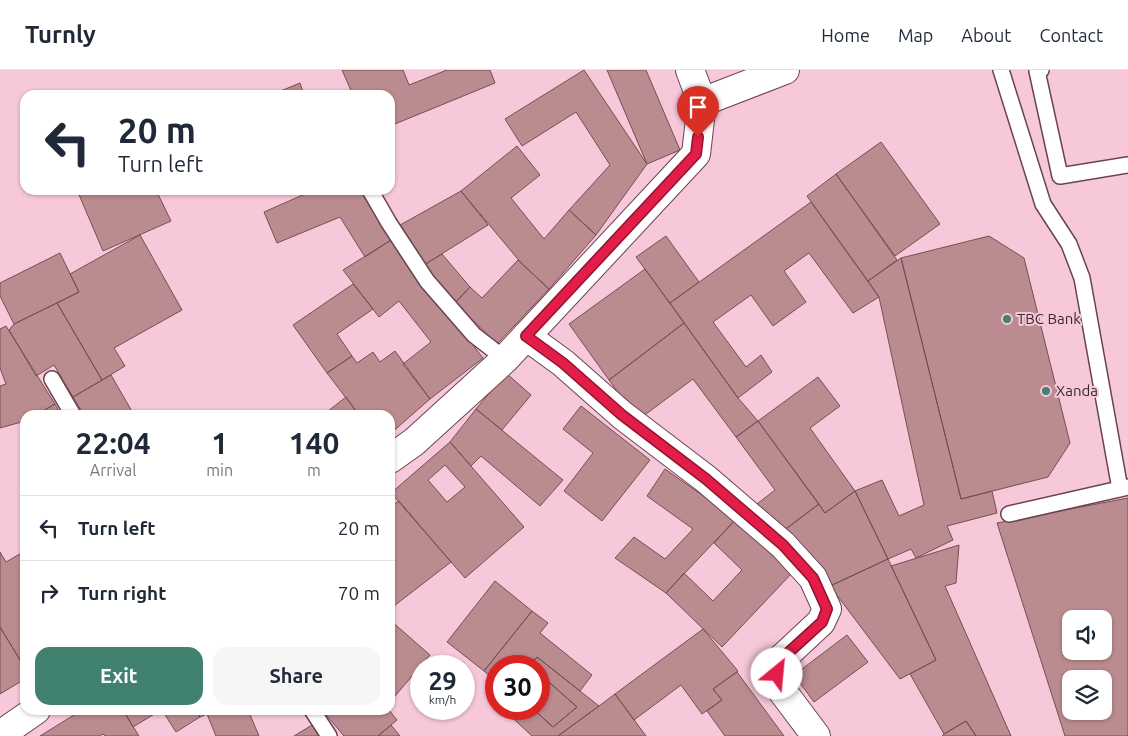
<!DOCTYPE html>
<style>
:root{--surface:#fff;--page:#f6f6f7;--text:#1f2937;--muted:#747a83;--line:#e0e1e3;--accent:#41816f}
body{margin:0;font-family:Ubuntu,sans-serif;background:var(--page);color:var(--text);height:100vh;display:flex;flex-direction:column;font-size:19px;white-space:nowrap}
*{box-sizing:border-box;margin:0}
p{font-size:16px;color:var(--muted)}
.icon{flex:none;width:28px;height:28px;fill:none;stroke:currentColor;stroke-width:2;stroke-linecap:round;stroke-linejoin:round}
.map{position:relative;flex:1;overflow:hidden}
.sheet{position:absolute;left:20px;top:340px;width:375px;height:305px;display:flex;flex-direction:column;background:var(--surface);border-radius:15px;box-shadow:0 1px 4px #0004}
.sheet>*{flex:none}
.guide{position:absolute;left:20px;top:20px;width:375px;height:105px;border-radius:15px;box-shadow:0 1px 4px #0004;background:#fff;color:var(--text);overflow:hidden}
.buttons{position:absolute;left:1062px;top:540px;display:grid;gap:10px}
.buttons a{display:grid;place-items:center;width:50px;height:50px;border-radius:10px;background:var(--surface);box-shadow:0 1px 4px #0004;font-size:25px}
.speed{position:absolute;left:410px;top:585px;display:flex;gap:10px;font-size:25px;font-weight:700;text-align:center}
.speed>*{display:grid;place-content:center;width:65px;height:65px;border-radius:50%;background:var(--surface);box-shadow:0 1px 4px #0004;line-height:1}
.speed small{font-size:12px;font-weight:400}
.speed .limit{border:8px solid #d22;background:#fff;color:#111}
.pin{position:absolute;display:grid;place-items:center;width:42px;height:42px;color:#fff;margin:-51px -21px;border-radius:50% 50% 50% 0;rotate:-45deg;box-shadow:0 0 5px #0007}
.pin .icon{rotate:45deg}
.me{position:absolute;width:55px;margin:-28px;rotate:28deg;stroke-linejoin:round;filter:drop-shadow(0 0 4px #0008)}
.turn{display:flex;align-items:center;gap:18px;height:105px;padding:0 15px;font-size:22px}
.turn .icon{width:65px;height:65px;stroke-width:2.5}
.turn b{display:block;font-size:35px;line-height:42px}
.eta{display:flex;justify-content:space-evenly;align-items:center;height:85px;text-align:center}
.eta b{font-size:30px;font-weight:700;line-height:35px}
.action{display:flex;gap:10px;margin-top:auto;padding:10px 15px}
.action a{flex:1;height:58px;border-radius:15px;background:var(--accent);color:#fff;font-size:20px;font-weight:700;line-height:58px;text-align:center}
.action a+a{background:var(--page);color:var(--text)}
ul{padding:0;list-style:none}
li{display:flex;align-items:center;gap:15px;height:65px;padding:0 15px;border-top:1px solid var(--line)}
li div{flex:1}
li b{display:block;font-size:19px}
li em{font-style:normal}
header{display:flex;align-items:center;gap:30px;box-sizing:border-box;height:70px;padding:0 25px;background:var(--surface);border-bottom:1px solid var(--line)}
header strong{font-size:24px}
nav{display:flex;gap:28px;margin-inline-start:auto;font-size:18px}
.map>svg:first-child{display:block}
.building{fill:#ba8b8f;stroke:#784e52;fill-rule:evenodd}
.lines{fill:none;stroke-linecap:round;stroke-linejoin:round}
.lane-casing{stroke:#6a4353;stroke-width:18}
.street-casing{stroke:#6a4353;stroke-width:30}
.lane{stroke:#fff;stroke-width:15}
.street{stroke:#fff;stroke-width:28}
.route-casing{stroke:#92132f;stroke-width:12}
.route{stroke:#e11d48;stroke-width:9}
.poi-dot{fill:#41816f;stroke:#f6c8d9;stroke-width:2}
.labels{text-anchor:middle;stroke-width:4;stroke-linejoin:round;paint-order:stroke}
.poi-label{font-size:15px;fill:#3a282f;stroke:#f6c8d9;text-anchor:start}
</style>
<header>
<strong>Turnly</strong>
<nav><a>Home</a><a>Map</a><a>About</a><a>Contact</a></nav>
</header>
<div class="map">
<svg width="1128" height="666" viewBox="0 0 1128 666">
<rect width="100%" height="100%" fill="#f6c8d9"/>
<path class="building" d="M342 0H403L409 15 447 0H490L495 13 390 56V25H353Z
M584 0 647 94 596 165 569 140 610 95 576 42 522 76 505 49Z
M607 0H646L680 80 647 94Z
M300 13 304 25H271Z
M881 72 940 154 895 186 836 104Z
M517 76 540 105 511 128 544 169 569 140 596 165 549 219 522 194 461 121Z
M836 104 897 190 868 211 807 126Z
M77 120H156L171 151 103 181Z
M314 120H360L391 170 365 187 340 147 277 173 264 142Z
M461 121 488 155 424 195 393 159Z
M811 132 879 227 853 243 809 183 784 201 806 232 773 256 751 225 713 252 746 297 761 285 772 302 738 328 670 233Z
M140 165 182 240 114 278 125 296 102 310 57 233 79 222 70 204Z
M666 166 699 212 670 233 636 187Z
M989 166 1024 188 1070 373 1048 407 961 429 901 188Z
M391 170 483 288 430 329 403 294 431 272 399 231 379 247 343 200Z
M60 183 79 222 14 254 0 226V213Z
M442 184 470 217 455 233 424 195Z
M901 188 961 429 992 421 997 443 947 456 953 470 916 488 911 479 888 489 855 421 882 410 899 446 924 435 879 227 868 211Z
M518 190 549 219 497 274 455 233 470 217 482 228Z
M645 199 684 253 609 310 569 254Z
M353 214 373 239 337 264 352 286 327 303 293 255Z
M57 233 102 310 73 327 54 295 36 306 9 260 14 254Z
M684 253 738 328 758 351 736 367 693 309 638 350 609 310Z
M6 256 55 334 36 345H25V351L0 358V316L6 314 0 298V259Z
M395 281 430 329 390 364V345H359L327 303 352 286 357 293 373 282 380 292Z
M506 303 531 325 502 360 476 339Z
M111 305 134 345H84L73 327Z
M818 307 840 336 810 358 855 421 825 443 758 351Z
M346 327 359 345H323Z
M55 334 61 345H36Z
M581 336 650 390 602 451 564 421 593 383 563 359Z
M476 339 563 410 540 436 481 386 471 396 450 372Z
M758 351 819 434 779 464 757 434 775 420 736 367Z
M450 372 524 457 465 508 391 423ZM445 395 465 417 447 432 428 410Z
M665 399 736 449 666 523 615 488 634 467 665 489 693 459 647 426Z
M855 421 888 489 830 516 779 464 819 434 825 443Z
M1128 428V666H1065L997 453ZM1071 549H1104V581H1071ZM1071 609H1104V641H1071Z
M399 431 451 492 390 539V437Z
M736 449 792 503 722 577 666 523 684 503 713 531 742 500 714 473Z
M959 475 956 513 945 516 1011 666H976L966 651 944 664 910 604 936 590 891 496Z
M25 481V598L0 557V482L6 492Z
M888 489 936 590 900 609 830 516Z
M495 511 532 541 484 601 447 572Z
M532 541 548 553 540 563 592 605 580 621 537 587 530 596H496V611L484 601Z
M390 550 430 585 390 632Z
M0 557 25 598V609L0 624Z
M703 559 738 601 713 619 722 630 702 644 681 615 634 650 615 624Z
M847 565 868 592 814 632 794 605Z
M537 587 599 636 558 666H532L503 639H533L553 657 577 637 541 605 539 607V596H530Z
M737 602 784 666H725L707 641 722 630 713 619Z
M541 605 577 637 553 657 533 639H539V607Z
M615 624 646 666H558L599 636Z
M82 640H123L139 666H105L103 664 100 666H40Z
M123 640H161L133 657Z
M162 640H196L200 647 176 662Z
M196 640H248L259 666H216L207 644 200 647Z
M322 640H389L397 650 378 666H344Z
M966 651 976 666H942L944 664Z
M312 655 319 666H294Z
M391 655 400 666H378Z"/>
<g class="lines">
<g class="lane-casing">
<path id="lane" d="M1001 0 1043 134 1069 174 1082 208 1120 419
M1041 0 1037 1 1060 106 1128 95
M370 120 389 153 427 211 474 265 505 289
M52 309 73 345
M1009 444 1128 417
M312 640 329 666"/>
</g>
<g class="street-casing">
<path id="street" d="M690 0 702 32 785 0
M526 266 563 293 622 345 706 409 783 475 813 508 827 539 821 552 777 593V614L816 666
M390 389 414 372 505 289 696 84 702 32
M0 665 36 640"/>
</g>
<use href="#lane" class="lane"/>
<use href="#street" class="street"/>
</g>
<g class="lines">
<g class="route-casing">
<path id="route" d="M698 67 696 84 526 266 563 293 622 345 706 409 783 475 813 508 827 539 822 552 777 593V604"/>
</g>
<use href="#route" class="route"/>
</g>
<g class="poi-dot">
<circle cx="1007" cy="249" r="5"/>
<circle cx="1046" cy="321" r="5"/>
</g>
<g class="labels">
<g class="poi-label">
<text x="1017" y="254">TBC Bank</text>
<text x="1056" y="326">Xanda</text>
</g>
</g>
</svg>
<div class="buttons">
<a><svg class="icon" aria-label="sound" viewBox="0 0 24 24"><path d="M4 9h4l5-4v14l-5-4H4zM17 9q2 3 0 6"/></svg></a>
<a><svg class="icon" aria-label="layers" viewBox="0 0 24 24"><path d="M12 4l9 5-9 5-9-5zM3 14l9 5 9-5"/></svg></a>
</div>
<div class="speed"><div>29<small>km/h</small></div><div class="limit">30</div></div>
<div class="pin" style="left:698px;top:67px;background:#d93025"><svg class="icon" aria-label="arrive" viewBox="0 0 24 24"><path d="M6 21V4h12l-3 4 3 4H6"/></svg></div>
<svg class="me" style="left:777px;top:604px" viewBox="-20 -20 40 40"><circle r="19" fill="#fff"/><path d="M0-13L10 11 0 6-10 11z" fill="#e11d48"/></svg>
<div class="guide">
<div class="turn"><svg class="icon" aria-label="left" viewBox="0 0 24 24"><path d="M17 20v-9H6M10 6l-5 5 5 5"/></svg><div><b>20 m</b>Turn left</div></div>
</div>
<section class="sheet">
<div class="eta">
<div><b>22:04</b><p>Arrival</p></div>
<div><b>1</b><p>min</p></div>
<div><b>140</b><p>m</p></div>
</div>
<ul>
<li><svg class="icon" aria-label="left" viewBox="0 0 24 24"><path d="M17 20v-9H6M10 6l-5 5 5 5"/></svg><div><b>Turn left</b></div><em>20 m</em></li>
<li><svg class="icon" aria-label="right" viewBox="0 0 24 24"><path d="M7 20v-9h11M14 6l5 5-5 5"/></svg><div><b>Turn right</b></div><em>70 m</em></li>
</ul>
<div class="action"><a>Exit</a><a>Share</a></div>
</section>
</div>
